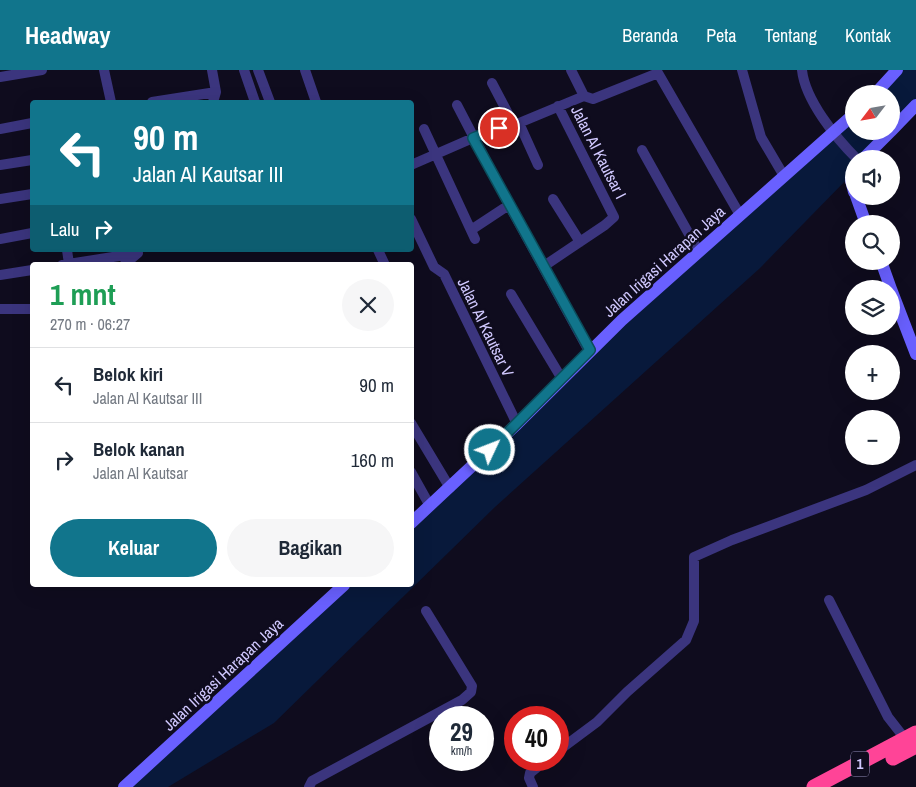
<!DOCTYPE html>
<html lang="id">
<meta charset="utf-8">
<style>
:root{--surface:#fff;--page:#f6f6f7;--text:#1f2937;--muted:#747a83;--line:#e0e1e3;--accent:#11758c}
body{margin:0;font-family:"Archivo Narrow",sans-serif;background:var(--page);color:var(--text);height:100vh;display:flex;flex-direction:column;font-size:19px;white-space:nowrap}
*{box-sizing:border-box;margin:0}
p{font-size:16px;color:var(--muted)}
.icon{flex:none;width:28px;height:28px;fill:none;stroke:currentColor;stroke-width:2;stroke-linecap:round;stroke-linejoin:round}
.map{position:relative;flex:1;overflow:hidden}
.panel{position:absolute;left:30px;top:192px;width:384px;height:325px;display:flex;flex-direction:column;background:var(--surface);border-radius:5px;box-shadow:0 5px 20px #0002}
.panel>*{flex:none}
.hud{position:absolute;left:30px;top:30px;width:384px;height:152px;border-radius:5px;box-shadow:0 5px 20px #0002;background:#11758c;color:#fff;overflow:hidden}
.needle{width:32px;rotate:239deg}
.controls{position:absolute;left:845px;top:15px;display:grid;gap:10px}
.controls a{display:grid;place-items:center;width:55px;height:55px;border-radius:50%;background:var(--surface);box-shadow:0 5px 20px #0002;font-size:25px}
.speed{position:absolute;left:429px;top:636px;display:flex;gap:10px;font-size:25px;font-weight:700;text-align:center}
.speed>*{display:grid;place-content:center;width:65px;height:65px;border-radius:50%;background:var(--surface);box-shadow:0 5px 20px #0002;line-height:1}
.speed small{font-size:12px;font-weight:400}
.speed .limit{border:8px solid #d22;background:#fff;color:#111}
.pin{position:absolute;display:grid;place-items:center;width:42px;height:42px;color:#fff;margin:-21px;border:2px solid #fff;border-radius:50%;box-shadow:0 1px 5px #0007}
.me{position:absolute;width:55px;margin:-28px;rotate:47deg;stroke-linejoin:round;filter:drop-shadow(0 0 4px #0008)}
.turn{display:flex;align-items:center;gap:18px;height:105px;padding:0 20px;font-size:22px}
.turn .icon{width:65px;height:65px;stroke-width:2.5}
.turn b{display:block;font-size:35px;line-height:42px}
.then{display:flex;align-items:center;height:48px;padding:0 20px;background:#0003;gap:10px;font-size:19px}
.round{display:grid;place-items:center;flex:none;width:52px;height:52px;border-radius:26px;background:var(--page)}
.overview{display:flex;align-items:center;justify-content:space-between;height:85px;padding:0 20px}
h1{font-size:30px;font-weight:700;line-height:38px;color:#1e9e55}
.cta{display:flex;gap:10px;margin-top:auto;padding:10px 20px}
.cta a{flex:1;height:58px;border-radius:30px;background:var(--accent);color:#fff;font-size:20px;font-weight:700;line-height:58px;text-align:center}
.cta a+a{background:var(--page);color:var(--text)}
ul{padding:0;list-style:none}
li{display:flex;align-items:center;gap:15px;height:75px;padding:0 20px;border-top:1px solid var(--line)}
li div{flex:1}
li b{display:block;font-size:19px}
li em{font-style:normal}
header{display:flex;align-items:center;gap:30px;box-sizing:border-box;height:70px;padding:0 25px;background:var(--accent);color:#fff}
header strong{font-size:24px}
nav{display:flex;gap:28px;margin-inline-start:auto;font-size:18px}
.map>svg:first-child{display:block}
.water{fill:#08193b}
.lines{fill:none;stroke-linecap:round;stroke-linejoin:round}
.street{stroke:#3b357e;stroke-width:10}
.secondary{stroke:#6960ff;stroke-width:12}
.highway{stroke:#ff4497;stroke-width:15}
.route-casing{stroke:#0b4c5b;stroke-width:12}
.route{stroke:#11758c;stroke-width:9}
.labels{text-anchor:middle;stroke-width:5;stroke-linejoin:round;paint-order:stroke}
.shield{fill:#0f0c1e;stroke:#9790bc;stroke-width:1}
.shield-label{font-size:15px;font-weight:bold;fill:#d1c9ff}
.street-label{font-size:16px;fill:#d1c9ff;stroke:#0f0c1e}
</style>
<header>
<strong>Headway</strong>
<nav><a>Beranda</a><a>Peta</a><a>Tentang</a><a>Kontak</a></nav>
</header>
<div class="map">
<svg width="916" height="717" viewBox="0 0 916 717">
<rect width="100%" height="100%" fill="#0f0c1e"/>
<path class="water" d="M897 0H916V35L891 61V24H875Z
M854 44V61H891L854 89 852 104 759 199 495 437 274 653 168 717H124L344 515H411V453Z"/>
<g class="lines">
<path class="street" d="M104 0 111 32
M212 0 216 22 213 32
M244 0 255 32
M258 0 270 32
M305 0 316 32
M742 0 761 67 784 106
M802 0C805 30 836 68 857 89
M0 7 42 0
M492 13 513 53
M584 26 593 29 658 3 740 145
M152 32 216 22
M457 35 509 135 589 281
M519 53 538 95
M0 59 32 53
M424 59 475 169
M642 80 699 182
M0 95 32 90
M411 95 473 68 519 53 584 26 571 0
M0 129 32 124
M553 129 580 172
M411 149 434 197 444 204 517 354
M471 160 509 135
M0 169 32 163
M67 180 69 194
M378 180 385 195
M62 195 138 183
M124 195 138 183
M544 196 605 155 614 147 558 36
M0 205 32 200
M511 224 562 309
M0 239H32
M411 353 450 418
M411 402 430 436
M829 530 888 647 906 670
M558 681 597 652 627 622 686 570 694 551V487L732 470 866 420 916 395
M309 717 312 711 462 630 471 622 472 616 426 541
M533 717 529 708 530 703 546 690"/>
<path class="secondary" d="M875 24 897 0
M891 61 916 35
M863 89 891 61
M854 102 851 110 854 122
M856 126 866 154
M881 191 891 219
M891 219 916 284
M411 453 517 354 622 250 854 44
M124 717 344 515"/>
<path class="highway" d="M893 688 916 676
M814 717 916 663"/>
</g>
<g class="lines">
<g class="route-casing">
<path id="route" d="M490 380 590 280 473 68 499 58"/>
</g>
<use href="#route" class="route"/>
</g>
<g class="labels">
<rect class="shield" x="851" y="681.5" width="18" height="25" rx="4"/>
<g class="shield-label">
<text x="860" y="699">1</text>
</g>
<g class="street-label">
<text transform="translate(599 82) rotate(63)" y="6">Jalan Al Kautsar I</text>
<text transform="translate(664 191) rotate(-42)" y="6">Jalan Irigasi Harapan Jaya</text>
<text transform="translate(486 257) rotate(64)" y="6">Jalan Al Kautsar V</text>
<text transform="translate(223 604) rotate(-43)" y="6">Jalan Irigasi Harapan Jaya</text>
</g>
</g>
</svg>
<div class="controls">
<a><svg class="needle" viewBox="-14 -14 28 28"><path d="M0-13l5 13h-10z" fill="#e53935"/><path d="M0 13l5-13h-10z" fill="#747a83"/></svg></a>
<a><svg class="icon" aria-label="sound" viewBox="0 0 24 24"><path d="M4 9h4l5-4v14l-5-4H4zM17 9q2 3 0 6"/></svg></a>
<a><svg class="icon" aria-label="search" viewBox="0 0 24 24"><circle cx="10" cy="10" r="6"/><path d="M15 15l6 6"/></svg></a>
<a><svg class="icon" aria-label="layers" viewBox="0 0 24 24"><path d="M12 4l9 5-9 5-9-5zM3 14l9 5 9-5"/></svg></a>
<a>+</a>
<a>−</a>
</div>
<div class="speed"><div>29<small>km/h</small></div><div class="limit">40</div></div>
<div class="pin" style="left:499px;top:58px;background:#d93025"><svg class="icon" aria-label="arrive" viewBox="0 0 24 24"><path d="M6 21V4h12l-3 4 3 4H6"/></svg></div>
<svg class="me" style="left:490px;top:380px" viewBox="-20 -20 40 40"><circle r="17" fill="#11758c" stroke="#fff" stroke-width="3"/><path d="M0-11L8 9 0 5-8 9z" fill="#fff"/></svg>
<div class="hud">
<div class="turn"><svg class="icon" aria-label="left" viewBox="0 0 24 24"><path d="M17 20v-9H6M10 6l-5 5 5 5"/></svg><div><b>90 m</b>Jalan Al Kautsar III</div></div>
<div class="then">Lalu<svg class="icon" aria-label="right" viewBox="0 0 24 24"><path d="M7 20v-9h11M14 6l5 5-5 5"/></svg></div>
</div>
<section class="panel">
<div class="overview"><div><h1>1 mnt</h1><p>270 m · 06:27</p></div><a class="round"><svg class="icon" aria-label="close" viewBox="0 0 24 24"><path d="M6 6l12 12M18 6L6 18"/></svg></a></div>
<ul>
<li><svg class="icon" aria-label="left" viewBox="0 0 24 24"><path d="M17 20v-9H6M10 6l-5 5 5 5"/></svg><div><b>Belok kiri</b><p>Jalan Al Kautsar III</p></div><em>90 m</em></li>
<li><svg class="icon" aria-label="right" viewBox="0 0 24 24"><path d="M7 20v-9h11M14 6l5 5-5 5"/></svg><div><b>Belok kanan</b><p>Jalan Al Kautsar</p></div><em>160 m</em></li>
</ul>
<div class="cta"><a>Keluar</a><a>Bagikan</a></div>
</section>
</div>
